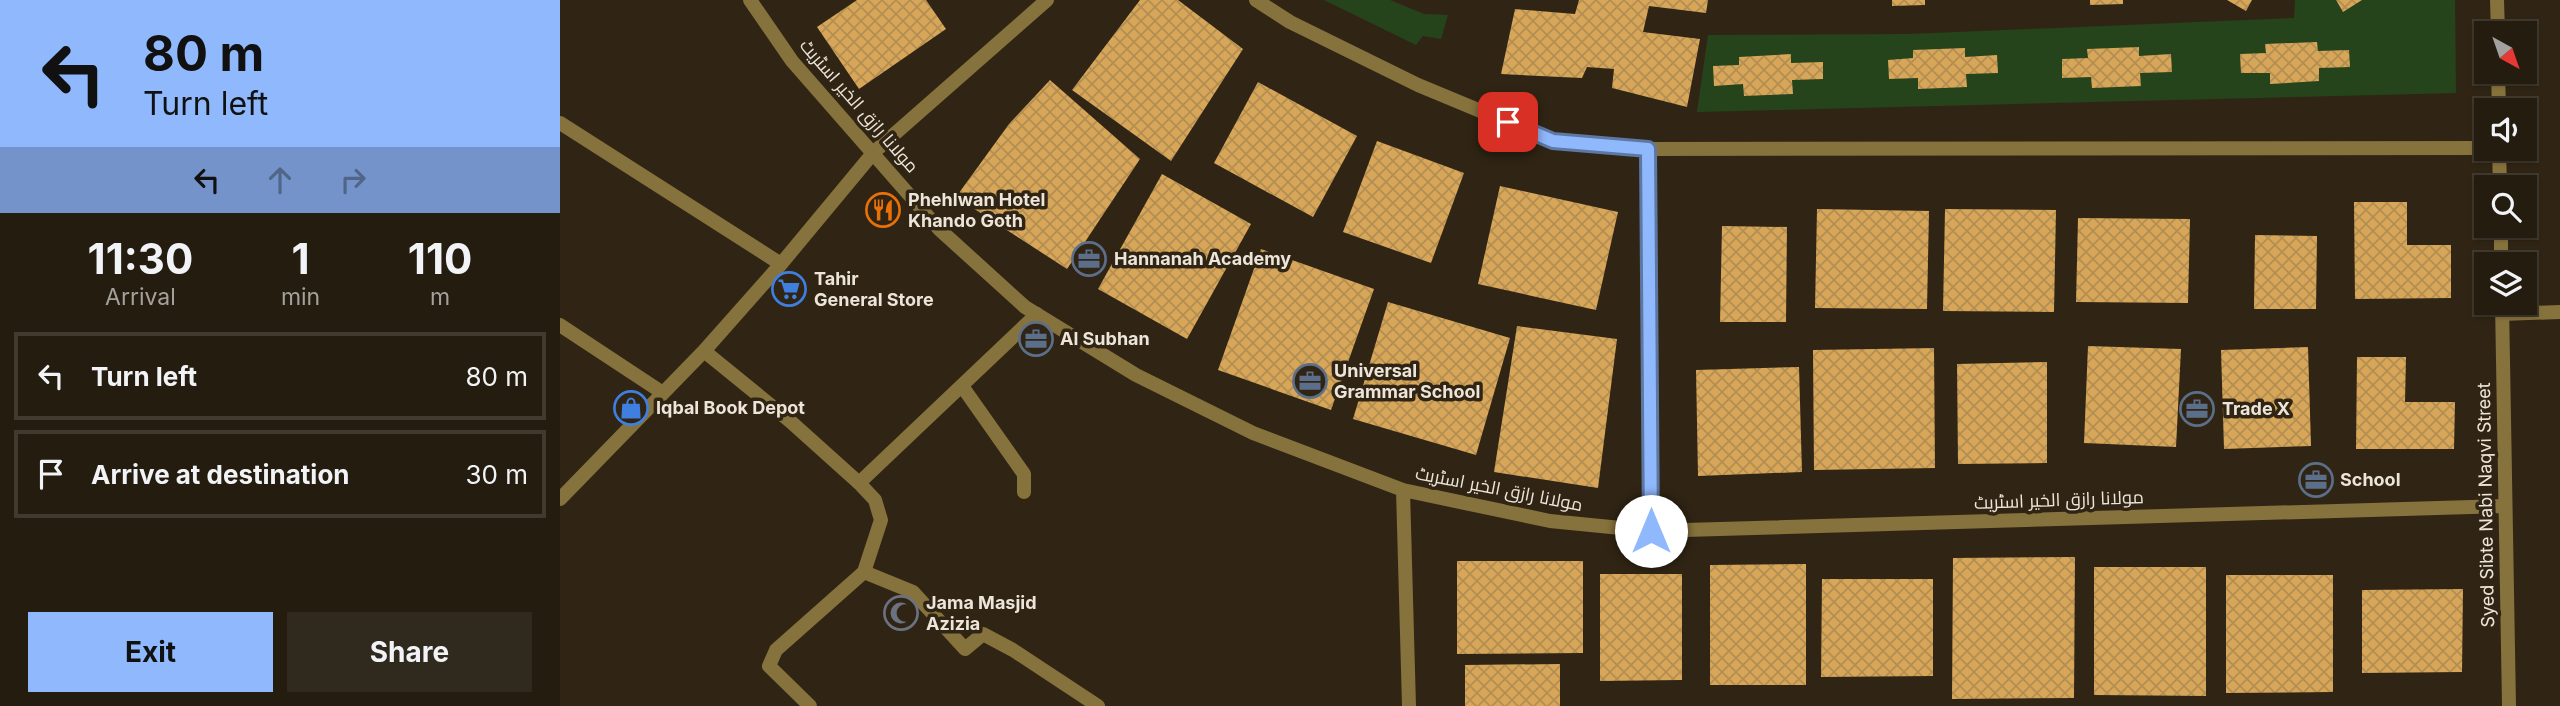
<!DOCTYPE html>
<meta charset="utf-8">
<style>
:root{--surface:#241c0f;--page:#30291d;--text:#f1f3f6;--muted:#a3a19e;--line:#413a2f;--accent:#90b8fd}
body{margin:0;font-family:Inter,Cairo,sans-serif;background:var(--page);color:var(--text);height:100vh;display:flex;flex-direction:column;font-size:26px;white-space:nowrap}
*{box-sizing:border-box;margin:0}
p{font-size:23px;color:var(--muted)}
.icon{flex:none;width:38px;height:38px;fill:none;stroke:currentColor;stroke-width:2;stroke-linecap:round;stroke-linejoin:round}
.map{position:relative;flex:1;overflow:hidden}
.sheet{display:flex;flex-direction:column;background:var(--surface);width:560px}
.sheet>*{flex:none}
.top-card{background:#90b8fd;color:#111;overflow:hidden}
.needle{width:46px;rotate:140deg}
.controls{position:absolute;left:1914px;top:21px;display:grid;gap:14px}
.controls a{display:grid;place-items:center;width:63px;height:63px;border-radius:0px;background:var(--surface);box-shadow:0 2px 5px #0004,0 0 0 2px var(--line);font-size:35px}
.pin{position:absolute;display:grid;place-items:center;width:60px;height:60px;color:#fff;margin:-30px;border-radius:14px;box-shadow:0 4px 10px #0006}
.me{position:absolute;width:77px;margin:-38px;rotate:0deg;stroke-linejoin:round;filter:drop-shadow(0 0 5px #0008)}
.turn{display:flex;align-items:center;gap:24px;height:147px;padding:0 28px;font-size:32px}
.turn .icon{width:91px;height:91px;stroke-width:2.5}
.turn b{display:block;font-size:49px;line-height:60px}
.lanes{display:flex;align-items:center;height:66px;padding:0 28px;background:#0003;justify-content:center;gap:35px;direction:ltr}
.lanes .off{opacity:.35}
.eta{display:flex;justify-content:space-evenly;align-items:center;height:119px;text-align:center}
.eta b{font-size:42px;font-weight:700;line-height:49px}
.primary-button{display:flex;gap:14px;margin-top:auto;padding:14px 28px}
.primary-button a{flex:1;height:80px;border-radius:0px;background:var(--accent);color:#111;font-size:28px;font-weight:700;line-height:80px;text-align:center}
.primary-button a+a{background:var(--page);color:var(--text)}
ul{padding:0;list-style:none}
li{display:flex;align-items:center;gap:21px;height:88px;margin:0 14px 10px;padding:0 14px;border:4px solid var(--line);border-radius:0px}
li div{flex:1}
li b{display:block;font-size:26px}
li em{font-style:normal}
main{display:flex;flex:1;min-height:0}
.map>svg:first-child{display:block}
.grass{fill:#26441b}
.building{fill:url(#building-cross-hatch)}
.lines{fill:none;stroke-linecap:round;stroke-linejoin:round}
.service{stroke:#86723c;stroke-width:14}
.minor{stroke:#86723c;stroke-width:14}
.route-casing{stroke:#5e78a4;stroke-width:18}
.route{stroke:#90b8fd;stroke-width:12}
.labels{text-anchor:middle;stroke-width:7;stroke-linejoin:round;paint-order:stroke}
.street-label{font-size:18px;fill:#ede5da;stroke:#302514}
.poi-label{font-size:18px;font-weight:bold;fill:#ede5da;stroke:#302514;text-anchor:start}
</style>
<main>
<section class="sheet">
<div class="top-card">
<div class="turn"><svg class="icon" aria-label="left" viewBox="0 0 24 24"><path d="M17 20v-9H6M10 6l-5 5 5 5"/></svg><div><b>80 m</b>Turn left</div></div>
<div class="lanes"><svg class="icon" aria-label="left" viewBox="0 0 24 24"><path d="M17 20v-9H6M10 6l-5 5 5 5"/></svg><svg class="icon off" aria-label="ahead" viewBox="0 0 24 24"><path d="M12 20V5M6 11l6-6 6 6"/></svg><svg class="icon off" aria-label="right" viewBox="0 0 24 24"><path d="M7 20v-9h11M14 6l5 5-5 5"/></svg></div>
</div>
<div class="eta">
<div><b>11:30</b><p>Arrival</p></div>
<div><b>1</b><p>min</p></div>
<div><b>110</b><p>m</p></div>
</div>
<ul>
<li><svg class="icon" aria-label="left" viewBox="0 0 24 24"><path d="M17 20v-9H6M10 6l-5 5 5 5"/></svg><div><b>Turn left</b></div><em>80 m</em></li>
<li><svg class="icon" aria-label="arrive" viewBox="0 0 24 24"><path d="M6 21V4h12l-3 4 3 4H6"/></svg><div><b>Arrive at destination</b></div><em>30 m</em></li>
</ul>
<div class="primary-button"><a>Exit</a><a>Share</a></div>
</section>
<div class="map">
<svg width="2000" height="706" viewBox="0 0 2000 706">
<defs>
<pattern id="building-cross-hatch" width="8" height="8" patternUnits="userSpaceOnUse" patternTransform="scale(1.75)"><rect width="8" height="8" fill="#d7a658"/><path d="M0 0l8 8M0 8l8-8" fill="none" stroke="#b38e52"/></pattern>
</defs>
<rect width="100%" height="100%" fill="#302514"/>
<path class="grass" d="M764 0H830L864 14 888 15 881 39 863 36 856 45Z
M1735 0H1895L1896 93 1137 112 1148 35 1349 34 1734 18Z"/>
<path class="building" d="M297 0H366L386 29 299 89 257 27Z
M580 0H618L683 49 611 161 512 90Z
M1019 0H1148L1146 13 1089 6 1083 32 1140 39 1127 107 1052 88 1054 69 1027 67 1022 78 941 74 955 9 1015 14Z
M1332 0H1365V5L1332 6Z
M1530 0H1563V4L1530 5Z
M1667 0H1692L1686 11Z
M1776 0H1802L1783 12Z
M1757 42 1758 51 1789 50 1790 67 1759 68V81L1710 84V73H1681L1680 54 1706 53 1705 44Z
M1579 47V56L1611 54 1612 72 1580 73 1581 86 1532 88 1531 77 1502 78V59L1528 58 1527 49Z
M1405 48V57L1437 55 1438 73 1406 74 1407 87 1358 89V78L1329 79 1328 60 1353 58V50Z
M1231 54V63L1263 62V79L1232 80 1233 94 1184 96 1183 84 1154 86 1153 66 1179 65V57Z
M490 80 580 159 507 269 396 197 449 124Z
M698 82 797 136 753 217 654 163Z
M817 141 904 173 871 263 783 232Z
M602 174 691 224 627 339 538 289Z
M940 186 1058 212 1036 310 918 284Z
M1794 202H1847V245H1891V298L1795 299Z
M1257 209 1369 211 1367 309 1255 308Z
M1385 209 1496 210 1494 312 1383 311Z
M1518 218 1630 219 1628 303 1516 302Z
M1162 226 1227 227 1226 322H1160Z
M1695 235 1757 236 1756 309H1694Z
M701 249 814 289 771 410 658 370Z
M828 302 950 338 916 455 793 419Z
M957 326 1057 339 1038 488 934 472Z
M1528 346 1621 349 1616 447 1524 443Z
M1748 347 1751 446 1664 449 1661 350Z
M1374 348 1375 468 1254 470 1253 350Z
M1797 357H1846L1845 402H1895L1894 449H1796Z
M1487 362V463L1398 464 1397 364Z
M1239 367 1242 472 1138 476 1136 370Z
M1515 557 1514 698 1392 699 1393 558Z
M897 561H1023V653L897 654Z
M1246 564V685H1150V565Z
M1534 567H1646V696L1534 695Z
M1040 574H1122V680L1040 681Z
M1666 575H1773V692L1666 693Z
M1262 579H1373V676L1261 677Z
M1903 589 1902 672 1802 673V590Z
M1000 664V706H905V665Z"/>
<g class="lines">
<path class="service" d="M402 386 464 474V492
M299 483 477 314
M304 572 353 592 405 649 423 634 453 650 538 706"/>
<path class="minor" d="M190 0 232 61 379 229 465 307 576 375 693 433 843 490 990 521 1091 531 1945 506
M696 0 730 22 858 85 993 141 1088 149 1927 148
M1937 0 1938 33
M1938 72 1939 110
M0 123 221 264
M1088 149 1091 531
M1939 149 1940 187
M1941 226V264
M1942 303 1949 706
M1942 314 2000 312
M0 325 103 393
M144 351 230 421 299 483 315 500 321 520 304 572 216 650 209 666 250 706
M843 490 849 706
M0 499 144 351 221 264 314 152 487 0"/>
</g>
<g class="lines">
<g class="route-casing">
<path id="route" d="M948 122 993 141 1088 149 1091 531"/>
</g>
<use href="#route" class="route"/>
</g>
<defs>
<g id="restaurant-ring" transform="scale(1.75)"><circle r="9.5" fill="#302514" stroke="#e8710a" stroke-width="1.5"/><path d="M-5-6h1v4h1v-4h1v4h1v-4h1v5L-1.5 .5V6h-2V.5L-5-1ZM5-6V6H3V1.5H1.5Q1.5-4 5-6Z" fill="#e8710a"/></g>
<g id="office-ring" transform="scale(1.75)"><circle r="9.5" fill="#302514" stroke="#5c6f8a" stroke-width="1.5"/><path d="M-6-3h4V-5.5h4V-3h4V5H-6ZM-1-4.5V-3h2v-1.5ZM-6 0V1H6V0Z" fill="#5c6f8a"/></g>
<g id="supermarket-ring" transform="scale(1.75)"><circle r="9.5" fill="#302514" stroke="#3f7fe0" stroke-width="1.5"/><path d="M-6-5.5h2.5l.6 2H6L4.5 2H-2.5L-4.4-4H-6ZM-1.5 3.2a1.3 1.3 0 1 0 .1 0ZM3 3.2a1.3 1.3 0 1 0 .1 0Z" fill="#3f7fe0"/></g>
<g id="shop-ring" transform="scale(1.75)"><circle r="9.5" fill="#302514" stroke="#3f7fe0" stroke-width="1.5"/><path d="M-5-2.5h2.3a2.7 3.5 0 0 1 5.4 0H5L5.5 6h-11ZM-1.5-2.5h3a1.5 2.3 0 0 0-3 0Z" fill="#3f7fe0"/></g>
<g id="mosque-ring" transform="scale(1.75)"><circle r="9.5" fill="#302514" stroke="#6b7280" stroke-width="1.5"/><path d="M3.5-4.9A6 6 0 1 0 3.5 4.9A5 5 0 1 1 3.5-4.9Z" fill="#6b7280"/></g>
</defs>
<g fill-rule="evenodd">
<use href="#restaurant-ring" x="323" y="210"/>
<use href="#office-ring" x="529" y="259"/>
<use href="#supermarket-ring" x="229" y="289"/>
<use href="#office-ring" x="476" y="339"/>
<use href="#office-ring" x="750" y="381"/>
<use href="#shop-ring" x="71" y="408"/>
<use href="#office-ring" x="1637" y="409"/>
<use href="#office-ring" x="1756" y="480"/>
<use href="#mosque-ring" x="341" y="613"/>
</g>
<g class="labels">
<g class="street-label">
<text transform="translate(299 106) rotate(49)" y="6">مولانا رازق الخیر اسٹریٹ</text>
<text transform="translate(939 489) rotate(11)" y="6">مولانا رازق الخیر اسٹریٹ</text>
<text transform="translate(1499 500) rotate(-2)" y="6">مولانا رازق الخیر اسٹریٹ</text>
<text transform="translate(1926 505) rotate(-91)" y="6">Syed Sibte Nabi Naqvi Street</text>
</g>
<g class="poi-label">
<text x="348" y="206">Phehlwan Hotel<tspan x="348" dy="21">Khando Goth</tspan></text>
<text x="554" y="265">Hannanah Academy</text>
<text x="254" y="285">Tahir<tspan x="254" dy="21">General Store</tspan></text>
<text x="500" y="345">Al Subhan</text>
<text x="774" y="377">Universal<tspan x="774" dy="21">Grammar School</tspan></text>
<text x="96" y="414">Iqbal Book Depot</text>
<text x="1662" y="415">Trade X</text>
<text x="1780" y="486">School</text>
<text x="366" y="609">Jama Masjid<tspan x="366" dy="21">Azizia</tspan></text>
</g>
</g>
</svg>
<div class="controls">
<a><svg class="needle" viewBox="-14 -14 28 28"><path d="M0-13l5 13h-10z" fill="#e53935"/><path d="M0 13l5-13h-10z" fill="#a3a19e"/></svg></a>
<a><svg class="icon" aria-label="sound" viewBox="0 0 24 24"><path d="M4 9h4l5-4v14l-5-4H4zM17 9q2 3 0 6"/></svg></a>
<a><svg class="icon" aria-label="search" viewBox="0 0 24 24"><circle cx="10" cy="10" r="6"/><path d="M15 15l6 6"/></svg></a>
<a><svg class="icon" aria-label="layers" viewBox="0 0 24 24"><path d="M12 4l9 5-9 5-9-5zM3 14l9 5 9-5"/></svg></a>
</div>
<div class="pin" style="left:948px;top:122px;background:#d93025"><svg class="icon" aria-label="arrive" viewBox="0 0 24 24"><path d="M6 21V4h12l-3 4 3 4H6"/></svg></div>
<svg class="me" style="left:1091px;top:531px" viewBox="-20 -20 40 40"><circle r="19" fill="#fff"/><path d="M0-13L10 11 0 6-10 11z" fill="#90b8fd"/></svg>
</div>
</main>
